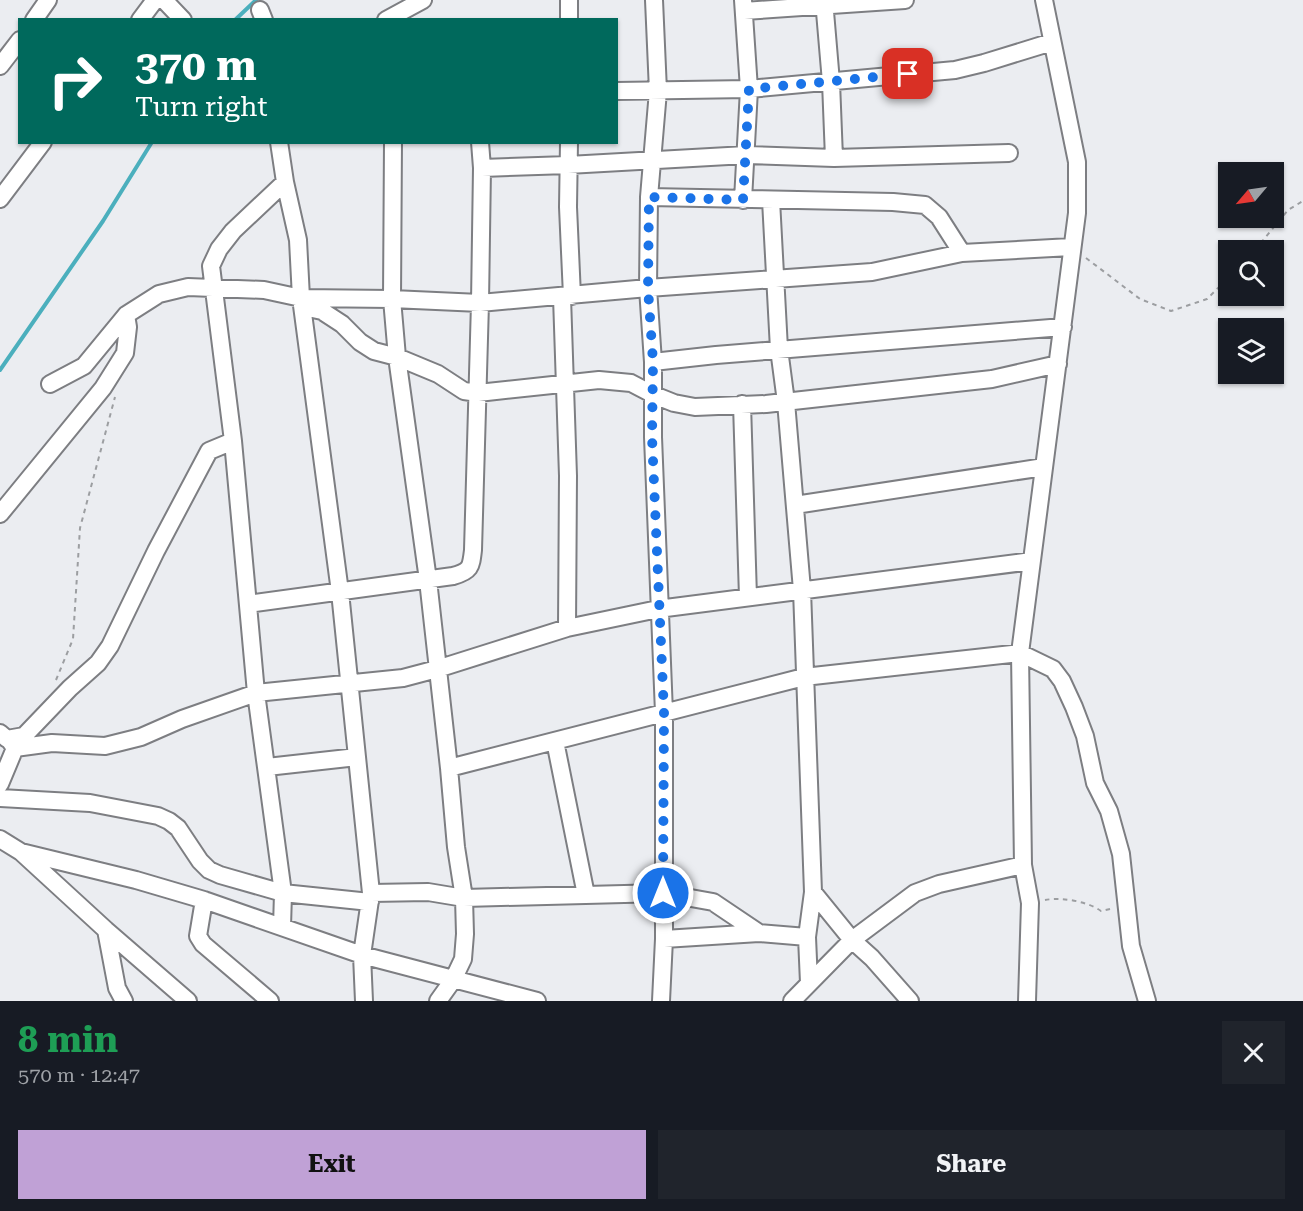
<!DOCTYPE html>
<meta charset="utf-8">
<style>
:root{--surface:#171b24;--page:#20242c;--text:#f1f3f6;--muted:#9ea1a6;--accent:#c0a1d6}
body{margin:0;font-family:"Roboto Serif",serif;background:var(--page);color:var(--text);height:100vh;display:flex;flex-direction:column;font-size:22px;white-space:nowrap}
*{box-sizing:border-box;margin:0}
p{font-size:20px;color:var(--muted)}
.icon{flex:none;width:33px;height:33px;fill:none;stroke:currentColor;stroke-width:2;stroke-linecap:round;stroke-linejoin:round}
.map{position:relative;height:1001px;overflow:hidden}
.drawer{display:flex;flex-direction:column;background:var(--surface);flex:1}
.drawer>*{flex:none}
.guide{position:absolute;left:18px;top:18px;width:600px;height:126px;border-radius:0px;box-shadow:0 2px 4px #0004;background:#00695c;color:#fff;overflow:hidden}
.needle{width:39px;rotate:241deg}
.tools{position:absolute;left:1218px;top:162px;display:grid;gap:12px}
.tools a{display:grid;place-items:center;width:66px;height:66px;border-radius:0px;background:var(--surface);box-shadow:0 2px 4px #0004;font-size:30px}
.pin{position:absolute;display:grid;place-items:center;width:51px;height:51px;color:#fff;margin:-26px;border-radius:12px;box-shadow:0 3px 9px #0006}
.me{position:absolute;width:66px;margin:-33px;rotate:0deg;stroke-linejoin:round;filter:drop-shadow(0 0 4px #0008)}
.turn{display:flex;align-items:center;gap:21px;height:126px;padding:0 18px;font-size:27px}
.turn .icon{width:78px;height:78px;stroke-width:2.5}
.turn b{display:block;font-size:42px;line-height:51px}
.round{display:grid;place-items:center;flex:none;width:63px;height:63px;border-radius:0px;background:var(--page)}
.summary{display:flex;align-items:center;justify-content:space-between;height:102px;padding:0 18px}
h1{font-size:36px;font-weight:700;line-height:45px;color:#1e9e55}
.button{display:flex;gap:12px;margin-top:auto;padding:12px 18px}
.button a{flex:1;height:69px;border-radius:0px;background:var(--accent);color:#111;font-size:24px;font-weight:700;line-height:69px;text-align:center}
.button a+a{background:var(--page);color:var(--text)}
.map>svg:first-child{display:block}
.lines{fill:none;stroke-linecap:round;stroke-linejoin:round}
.stream{stroke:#4bafbd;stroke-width:4}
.minor-casing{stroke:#7d7e82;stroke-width:20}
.path{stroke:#9c9ea1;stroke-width:2;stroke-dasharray:4.5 4.5;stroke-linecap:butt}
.minor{stroke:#fff;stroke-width:16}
.route{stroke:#1a73e8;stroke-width:10;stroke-dasharray:0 18}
</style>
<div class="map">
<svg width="1303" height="1001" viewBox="0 0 1303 1001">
<rect width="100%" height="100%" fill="#ebedf1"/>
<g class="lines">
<path class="stream" d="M235 20 256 0
M0 370 103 221 152 142"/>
<g class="minor-casing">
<path id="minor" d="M164 0 183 20
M569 0V20
M654 0 658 91 649 197 648 288 653 362V437L664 713V939L661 1001
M743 0 749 89 743 200
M824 0 831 82 834 158
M260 10 264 20
M744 11 905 0
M34 20 48 0
M140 20 155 0
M386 20 423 0
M0 66 20 40
M616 91 749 89 955 70 984 63 1052 42
M279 142 285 182 298 240 301 298 340 592 371 893 362 955 364 1001
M393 142 392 299 397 357 428 580 449 768 456 847 464 898 465 934 463 959 453 980 438 1001
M569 142 568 207 572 296
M482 168 568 165 746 155 834 158 1009 153
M649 197 893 202 925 205 939 217 962 253
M0 199 43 142
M771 200 779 349 786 402 802 590 813 892 852 940 872 958 910 1001
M562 297 568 476 567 628
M303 307 322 311 342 324 360 342 374 351 397 357 438 374 464 391 478 393 599 380 631 383 654 395 674 403 695 407 766 404 992 379 1058 364
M653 362 716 355 1063 327
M50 384 84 366 126 315 159 294 188 287 264 290 301 298 392 299 480 303 648 288 872 272 962 253 1071 247
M742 404 748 597
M795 505 1044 467
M0 514 103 388 125 353 128 327 126 315
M248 604 453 576C471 571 471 567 473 550L480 303 482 168 480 142
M0 733 7 739 24 736 70 688 98 663 110 646 156 551 209 451 233 441
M555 741 586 895
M15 748 52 743 105 746 141 737 182 719 256 693 403 678 437 669 567 628 658 609 1032 561
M267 767 357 757
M449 768 804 677 1020 653 1053 669 1062 681 1074 707 1085 736 1095 783 1109 811 1121 854 1131 946 1147 1001
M0 784 15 748 10 741
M0 798 90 803 158 816 169 821 178 828 200 861 209 870 220 875 283 893 370 902
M0 839 21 852 106 930 188 1001
M21 852 136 880 204 900 362 955 537 1001
M371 893 428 892 464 898 663 893 713 902 759 933
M204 900 198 936 203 944 270 1001
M282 927 283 893 256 693 233 441 211 266 219 249 233 231 285 182
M106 930 117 988 124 1001
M807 937 813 892
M664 939 759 933 807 937 809 983
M792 1001 852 940 915 893 939 884 1023 865
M1027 1001 1030 903 1023 865 1020 653 1077 213V162L1044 0"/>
</g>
<path class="path" d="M1255 250 1288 210 1303 201
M1086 258 1140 299 1171 311 1207 299 1228 278
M56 680 73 639 80 528 115 397
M1045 900C1061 897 1087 901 1101 911L1114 908"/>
<use href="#minor" class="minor"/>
</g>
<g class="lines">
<path class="route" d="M663 893 664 713 652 437 653 362 648 288 649 197 743 200 749 89 908 74"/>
</g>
</svg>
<div class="tools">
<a><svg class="needle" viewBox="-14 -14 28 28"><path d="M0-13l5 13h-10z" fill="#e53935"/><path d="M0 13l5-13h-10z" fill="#9ea1a6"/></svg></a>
<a><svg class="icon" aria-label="search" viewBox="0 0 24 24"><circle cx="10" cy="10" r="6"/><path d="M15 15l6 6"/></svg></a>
<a><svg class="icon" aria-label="layers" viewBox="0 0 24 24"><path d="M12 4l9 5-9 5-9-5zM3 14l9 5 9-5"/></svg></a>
</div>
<div class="pin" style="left:908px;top:74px;background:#d93025"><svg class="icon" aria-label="arrive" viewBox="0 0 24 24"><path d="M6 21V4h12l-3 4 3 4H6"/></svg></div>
<svg class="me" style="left:663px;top:893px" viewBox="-20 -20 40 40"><circle r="17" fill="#1a73e8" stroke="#fff" stroke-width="3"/><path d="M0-11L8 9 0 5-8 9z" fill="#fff"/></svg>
<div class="guide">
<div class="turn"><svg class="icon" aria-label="right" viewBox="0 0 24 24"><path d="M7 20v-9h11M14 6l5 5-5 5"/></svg><div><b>370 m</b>Turn right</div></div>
</div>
</div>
<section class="drawer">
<div class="summary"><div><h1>8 min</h1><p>570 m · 12:47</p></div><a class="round"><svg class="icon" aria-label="close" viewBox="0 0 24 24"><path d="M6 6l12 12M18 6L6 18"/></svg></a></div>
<div class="button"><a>Exit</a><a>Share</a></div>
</section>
